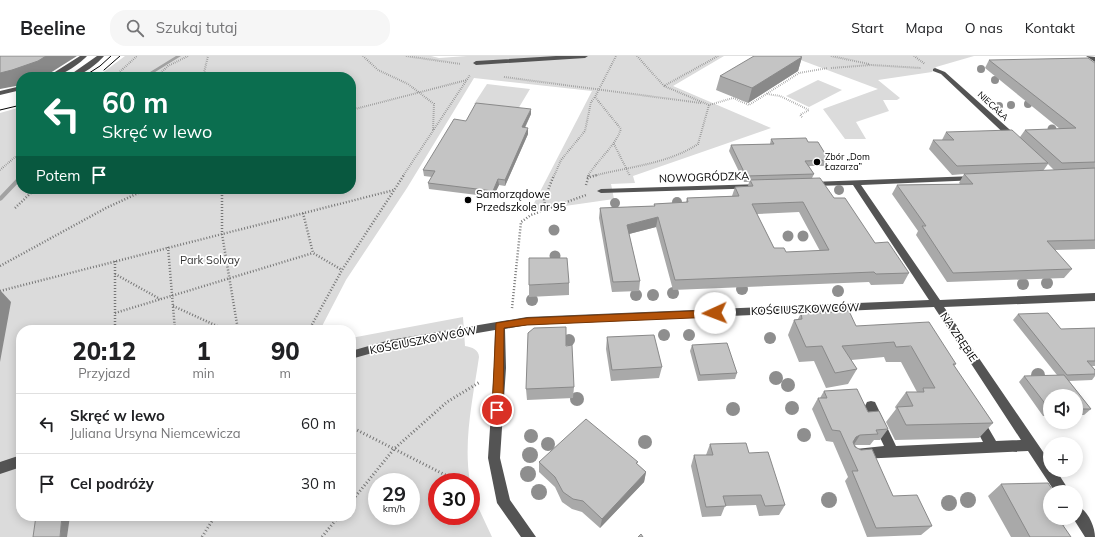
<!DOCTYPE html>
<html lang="pl">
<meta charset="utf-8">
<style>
:root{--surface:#fff;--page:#f6f6f6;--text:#202124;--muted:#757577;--line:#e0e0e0}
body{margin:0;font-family:Mulish,sans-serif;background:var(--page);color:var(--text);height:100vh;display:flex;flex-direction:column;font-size:15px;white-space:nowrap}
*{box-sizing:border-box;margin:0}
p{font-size:13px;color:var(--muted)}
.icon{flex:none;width:22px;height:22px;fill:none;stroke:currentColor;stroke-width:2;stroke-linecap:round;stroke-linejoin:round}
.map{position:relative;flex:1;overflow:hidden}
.sheet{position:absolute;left:16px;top:269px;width:340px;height:196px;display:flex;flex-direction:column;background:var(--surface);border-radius:16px;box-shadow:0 2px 10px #0003}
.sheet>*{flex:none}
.guide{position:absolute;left:16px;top:16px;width:340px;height:122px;border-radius:16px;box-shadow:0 2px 10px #0003;background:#0b6e4f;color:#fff;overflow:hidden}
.controls{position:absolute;left:1043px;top:333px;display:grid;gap:8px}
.controls a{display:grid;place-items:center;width:40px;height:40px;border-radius:50%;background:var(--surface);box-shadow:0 2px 10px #0003;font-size:20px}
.speed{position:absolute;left:368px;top:417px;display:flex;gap:8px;font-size:20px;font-weight:700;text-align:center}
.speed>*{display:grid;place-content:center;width:52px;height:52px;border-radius:50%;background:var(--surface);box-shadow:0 2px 10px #0003;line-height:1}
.speed small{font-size:10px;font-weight:400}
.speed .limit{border:6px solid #d22;background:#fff;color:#111}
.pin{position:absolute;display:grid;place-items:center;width:34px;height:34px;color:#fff;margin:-17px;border:2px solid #fff;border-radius:50%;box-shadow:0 1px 4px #0007}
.me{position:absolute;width:44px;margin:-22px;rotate:268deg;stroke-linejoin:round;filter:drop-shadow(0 0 3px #0008)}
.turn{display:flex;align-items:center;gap:14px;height:84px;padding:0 20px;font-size:18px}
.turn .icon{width:52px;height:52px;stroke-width:2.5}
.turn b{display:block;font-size:28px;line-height:34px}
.then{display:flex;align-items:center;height:38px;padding:0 20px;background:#0003;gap:8px;font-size:15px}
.eta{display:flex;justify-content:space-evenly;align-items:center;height:68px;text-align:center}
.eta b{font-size:24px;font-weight:800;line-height:28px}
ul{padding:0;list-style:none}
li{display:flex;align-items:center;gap:12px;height:60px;padding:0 20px;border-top:1px solid var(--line)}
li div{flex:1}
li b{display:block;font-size:15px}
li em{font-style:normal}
header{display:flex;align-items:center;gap:24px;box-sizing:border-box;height:56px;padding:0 20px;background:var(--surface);border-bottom:1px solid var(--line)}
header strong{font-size:19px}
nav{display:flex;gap:22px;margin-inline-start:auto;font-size:14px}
.search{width:280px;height:36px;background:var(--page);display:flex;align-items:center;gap:10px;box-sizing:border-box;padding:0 14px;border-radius:16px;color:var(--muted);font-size:15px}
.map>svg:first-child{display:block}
.green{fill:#dbdbdb;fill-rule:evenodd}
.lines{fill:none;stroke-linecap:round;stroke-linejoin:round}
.stream{fill:#a2a2a2;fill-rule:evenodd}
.path-far2{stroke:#767676;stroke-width:2;stroke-dasharray:0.5 1.5;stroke-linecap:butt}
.path-far1{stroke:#767676;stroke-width:2.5;stroke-dasharray:1 2;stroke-linecap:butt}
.path{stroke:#767676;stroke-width:3;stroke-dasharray:1 2.5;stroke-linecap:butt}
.minor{fill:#545454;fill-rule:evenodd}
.tram{stroke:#000;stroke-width:1}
.tree{fill:#8e8e8e}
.wall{fill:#a9a9a9;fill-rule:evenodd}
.shaded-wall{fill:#898989}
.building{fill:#c4c4c4;stroke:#898989;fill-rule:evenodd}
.route{fill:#b45309;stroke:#753606}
.poi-dot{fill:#000;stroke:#fff;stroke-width:1.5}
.labels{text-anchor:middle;stroke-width:3.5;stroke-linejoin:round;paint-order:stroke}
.far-street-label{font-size:9px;fill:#000;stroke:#fff}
.far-poi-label{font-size:9px;fill:#000;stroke:#fff;text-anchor:start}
.street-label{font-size:11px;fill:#000;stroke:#fff}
.poi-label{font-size:11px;fill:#000;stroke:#fff;text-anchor:start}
.park-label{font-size:11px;fill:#323232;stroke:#fff}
</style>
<header>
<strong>Beeline</strong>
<div class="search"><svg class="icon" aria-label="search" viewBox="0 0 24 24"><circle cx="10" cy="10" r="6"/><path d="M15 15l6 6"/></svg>Szukaj tutaj</div>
<nav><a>Start</a><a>Mapa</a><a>O nas</a><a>Kontakt</a></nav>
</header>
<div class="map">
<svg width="1095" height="481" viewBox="0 0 1095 481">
<rect width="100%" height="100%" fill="#fff"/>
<path class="green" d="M125 0H431L439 2 467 0H724L673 30 771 72 633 120 635 127 611 128 614 143 530 155 592 35 474 22 407 132 346 224 320 274H21V460H351V282L463 261 465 290C472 291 479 294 479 301 473 342 463 385 470 426H437V460H471V436L492 481H0V57L21 51V133H351V21H97ZM377 426H411V460H377Z
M790 0H974L936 11 932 16 878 24 900 42 897 44H883L889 55 856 66 866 83H845L823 53 878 33Z
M818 24 842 34 809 51 786 40Z
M487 28 530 33 518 53 474 48Z"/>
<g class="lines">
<path class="stream" d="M176 0H181L147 21H142Z
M21 119V124L2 144 0 145V140L19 120Z"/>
<path class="path-far2" d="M363 0 378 14 408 28 434 48 433 75
M406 0 461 8
M637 0 664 30
M718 0 664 30 709 49 733 42 749 49 799 17 828 12
M831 0 869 8
M914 0 925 8
M831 12 871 9 921 12
M114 21 137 0
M156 21 168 10 188 0
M203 21 208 0
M504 21 701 47
M767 38 780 40 809 54 800 59 802 61
M351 54 467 24
M614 88 630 120
M0 114 21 96
M403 120 470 19
M554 120 561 104 585 75 591 46 595 41
M588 120C598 103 614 92 621 73L595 41 616 0
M593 120C627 111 668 108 698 88L709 49"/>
<path class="path-far1" d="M587 122 597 119
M586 129 589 119
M222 133V178L238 274
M15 152 35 133
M546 153 544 144 554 119
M303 157 313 197 342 214
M168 191 175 274
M115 205V274
M0 210 106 152 147 133
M115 218 160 243
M0 235 394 134
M173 250 226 274
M512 252 521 166 531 159 586 139
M115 257 313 197
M309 274 342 214 404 119"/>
<path class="path" d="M351 371 459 426
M471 432 477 435
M351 446 394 393 447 346 480 326
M202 481 215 460
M322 481 339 460"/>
<path class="minor" d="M80 0H87C77 10 61 21 47 21Z
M97 0H104C95 10 81 21 67 21Z
M556 0H588L585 2 476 9 473 7 476 5Z
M1086 0 1095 1V6Z
M935 12 945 16 1018 81V85H1012L941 18 933 15V13Z
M21 30V34L0 39V35Z
M975 120H978V124L861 129 940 244 1095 237V245L944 251 1050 406V414H1056L1070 436H1055L1028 395 860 403 856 401 854 397 856 393 884 390 865 350 867 346 871 345 875 346 896 390 983 386 972 365 974 361 978 360 982 361 996 385 1021 384 934 251 527 269 505 273 506 312 500 402 510 444 536 481H521L497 447 488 402 494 312 495 274 390 292 351 303V295L390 284 527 261 929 244 853 129 811 130 807 128 811 126Z
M761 128 765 130 764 132 601 137 597 135 601 133Z
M21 399V411L0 418V406Z
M1076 449C1087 453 1095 470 1095 481H1085L1073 462H1076Z"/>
<path class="tram" d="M104 14 120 0
M83 21 100 10 111 0
M0 54 21 49"/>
</g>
<g class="tree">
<circle cx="981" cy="13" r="4"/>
<circle cx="995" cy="24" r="4"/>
<circle cx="1028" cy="48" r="4"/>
<circle cx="1011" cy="49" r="4"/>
<circle cx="999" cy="50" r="4"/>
<circle cx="1052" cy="73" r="4.5"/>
<circle cx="839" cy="134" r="5"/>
<circle cx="677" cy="146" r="5"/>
<circle cx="615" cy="147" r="5"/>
<circle cx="554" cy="174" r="5.5"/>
<circle cx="788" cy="180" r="5.5"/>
<circle cx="803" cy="180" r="5.5"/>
<circle cx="555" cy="200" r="5.5"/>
<circle cx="1047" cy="227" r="6"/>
<circle cx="1023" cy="228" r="6"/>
<circle cx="742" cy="233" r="6"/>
<circle cx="838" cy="235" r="6"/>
<circle cx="673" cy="237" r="6"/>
<circle cx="636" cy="239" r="6"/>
<circle cx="653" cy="239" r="6"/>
<circle cx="532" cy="244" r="6"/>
<circle cx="664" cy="279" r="6"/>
<circle cx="689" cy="279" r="6"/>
<circle cx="770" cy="282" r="6"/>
<circle cx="569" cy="284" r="6"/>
<circle cx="1038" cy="319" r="7"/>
<circle cx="776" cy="322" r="7"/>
<circle cx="788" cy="329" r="7"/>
<circle cx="577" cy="343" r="7"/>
<circle cx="792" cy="352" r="7"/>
<circle cx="733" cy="353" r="7"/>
<circle cx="804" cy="379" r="7"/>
<circle cx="531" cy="380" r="7"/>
<circle cx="645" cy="386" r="7"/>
<circle cx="548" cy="388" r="7"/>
<circle cx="530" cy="399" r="8"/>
<circle cx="528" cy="418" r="8"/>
<circle cx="539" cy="436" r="8"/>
<circle cx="829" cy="444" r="8"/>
<circle cx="968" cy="444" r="8"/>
<circle cx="949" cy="447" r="8"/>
</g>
<path class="wall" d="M802 1 798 15 748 47 716 34 720 20Z
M989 4 1095 7V193L1054 194 1072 213 1064 222 947 226 916 179 918 175 892 138 897 129 960 128 959 127 964 118 952 119 929 93 933 84H942L946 76 1020 81 1025 74 1060 73 985 12ZM1048 108 1054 114 1043 115Z
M531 58 525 72 528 78 505 130 499 129 493 141 429 133 428 127 432 121 424 120 423 114 466 65Z
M771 83 808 86 829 104 827 110H809L814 118 812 122 834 142 875 187 909 217 903 228 871 229 869 226 673 234 656 171 629 178 640 225 639 235 612 236 599 162 600 152 654 150V148L686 146 687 142 732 140 735 131 748 130 749 126H744L729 95 731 89 770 88ZM799 156 820 195 786 196 774 192 757 158Z
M569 227V239L529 241V229Z
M801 257H820L856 270 956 308 954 310 993 367 979 382 895 384 886 366 896 353 895 351 906 336H917L901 306H886L884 301 851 304 857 313 848 328 826 332 814 305 799 306 788 279 794 264 798 263Z
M1018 258 1061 273 1095 272V310H1092L1095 314V320L1092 324 1069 325 1091 353 1084 359H1076V340H1050V360H1043L1019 326 1024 320 1057 319 1013 264Z
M607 281 662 311 659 322 611 325 606 293Z
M692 289 737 317 735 323 698 325 690 295Z
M566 290 574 331 573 342 527 344 526 333Z
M824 335 868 356 888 373 880 384H874L870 389H855L893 440 932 470 921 479 867 481 845 425 848 421 833 386 826 385 812 353 818 342H820Z
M710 388 749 397 785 449 779 459 759 460 756 449 725 450 721 460 702 461 691 410 694 399H706Z
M539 406 637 408 646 416 644 426 600 472 582 456 572 453 562 446 555 431 539 416Z
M1001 428 1072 464 1063 470 1071 481H1011L988 440Z"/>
<path class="shaded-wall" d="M46 0H77L47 19 42 21H21V29L0 33V17Z
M802 1 798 15 748 47 752 32Z
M531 53V58L522 77V71Z
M528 72V78L505 130V124Z
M498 123 499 129 493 141V135Z
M658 161 656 171 625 179 627 169Z
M0 234 11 246 0 306Z
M860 379 853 390 848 392 856 381Z
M646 416 644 426 600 472 602 463Z
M62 460H70L67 481H60Z"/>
<path class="building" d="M0 0H46L38 5 12 14 0 17Z
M754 0H800L802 1 752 32 720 20Z
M1088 2 1095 7V106L1062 107 1025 74 1076 72 989 4Z
M476 47 531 53 522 71 528 72 505 124 498 123 493 135 428 127 435 115 423 114 454 63 466 65Z
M1012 74 1048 107 957 110 933 84H954L946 76Z
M806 82 808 86H818L829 104 805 105 814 118 746 120 731 89 774 88 771 83Z
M1095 112V184L1047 185 1072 213 953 217 922 170H926L897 129 973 128 964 118Z
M820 122 834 142H845L875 187 888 186 909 217 876 218 874 216 675 224 658 161 627 169 640 225 613 226 600 152 655 150 654 148 688 146 687 142 739 140 735 131 753 130 750 124ZM803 146 829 194 786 196 784 192H774L752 148Z
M529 202H567L569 227 529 229Z
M818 254 820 257 849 255 856 270 929 266 956 308H953L993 367 906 369 897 351 913 350 906 336H924L923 332H935L911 290 896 291 894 286 842 290 857 313 835 317 822 290 806 291 794 264 802 263 801 257H812Z
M1048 257 1061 273 1095 272V305H1087L1095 314V318L1067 319 1018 258Z
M566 271V290L572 289 574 331 526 333 528 277 534 272Z
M654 279 662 311 612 314 607 281Z
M727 287 737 317 700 319 692 289Z
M1064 319 1091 353H1076V340H1050V354L1024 320Z
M857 333 868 356 879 355 888 373 876 374 878 378 860 379 856 381 853 386 855 391 861 394 872 393 893 440 917 439 932 470 876 472 852 415H858L840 375 832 374 818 342H827L824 335Z
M586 363 638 406 636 407 646 416 602 463 583 445 573 443 563 436 555 421 539 406Z
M746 387 749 397 768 396 785 449 765 450 761 439 723 440 726 450 706 451 694 399H713L710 388Z
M1048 427 1054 436H1050V462H1071L1072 464 1060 465 1071 481H1030L1001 428Z
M36 460H62L60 481H33Z
M641 478 643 481H638Z"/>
<path class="route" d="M715 254 719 257 715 261 527 269 504 272 503 354 501 357H493L492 354 496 267 527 262Z"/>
<g class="poi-dot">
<circle cx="817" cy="106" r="4"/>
<circle cx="468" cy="144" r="4"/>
</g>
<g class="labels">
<g class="far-street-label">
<text transform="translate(993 50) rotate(43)" y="3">NIECAŁA</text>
</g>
<g class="far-poi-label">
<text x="825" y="104">Zbór „Dom<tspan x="825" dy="10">Łazarza”</tspan></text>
</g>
<g class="street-label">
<text transform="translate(704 121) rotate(-2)" y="4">NOWOGRÓDZKA</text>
<text transform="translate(805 253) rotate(-2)" y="4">KOŚCIUSZKOWCÓW</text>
<text transform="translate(959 281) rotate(56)" y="4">NA ZRĘBIE</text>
<text transform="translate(423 284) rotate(-11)" y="4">KOŚCIUSZKOWCÓW</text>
</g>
<g class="poi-label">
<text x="476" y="142">Samorządowe<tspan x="476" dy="13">Przedszkole nr 95</tspan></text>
</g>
<g class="park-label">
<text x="210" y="208">Park Solvay</text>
</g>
</g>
</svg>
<div class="controls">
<a><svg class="icon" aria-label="sound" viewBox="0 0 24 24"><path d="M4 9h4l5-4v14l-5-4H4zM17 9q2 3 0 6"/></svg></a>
<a>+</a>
<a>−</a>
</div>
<div class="speed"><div>29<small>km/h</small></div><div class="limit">30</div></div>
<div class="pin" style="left:497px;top:354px;background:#d93025"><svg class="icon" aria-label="arrive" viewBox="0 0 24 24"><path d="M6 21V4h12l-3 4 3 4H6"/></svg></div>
<svg class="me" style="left:715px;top:257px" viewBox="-20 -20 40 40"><circle r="19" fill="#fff"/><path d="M0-13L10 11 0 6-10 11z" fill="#b45309"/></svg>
<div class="guide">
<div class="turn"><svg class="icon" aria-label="left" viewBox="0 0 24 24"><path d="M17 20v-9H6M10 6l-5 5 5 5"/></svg><div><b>60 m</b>Skręć w lewo</div></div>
<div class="then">Potem<svg class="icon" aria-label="arrive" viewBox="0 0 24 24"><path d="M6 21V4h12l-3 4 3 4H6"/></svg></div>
</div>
<section class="sheet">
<div class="eta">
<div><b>20:12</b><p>Przyjazd</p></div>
<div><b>1</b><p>min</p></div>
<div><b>90</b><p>m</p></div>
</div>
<ul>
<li><svg class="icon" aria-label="left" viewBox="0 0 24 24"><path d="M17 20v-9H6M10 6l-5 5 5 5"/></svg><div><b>Skręć w lewo</b><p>Juliana Ursyna Niemcewicza</p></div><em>60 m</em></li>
<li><svg class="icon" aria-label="arrive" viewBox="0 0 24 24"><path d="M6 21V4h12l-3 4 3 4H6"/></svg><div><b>Cel podróży</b></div><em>30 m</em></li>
</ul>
</section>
</div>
